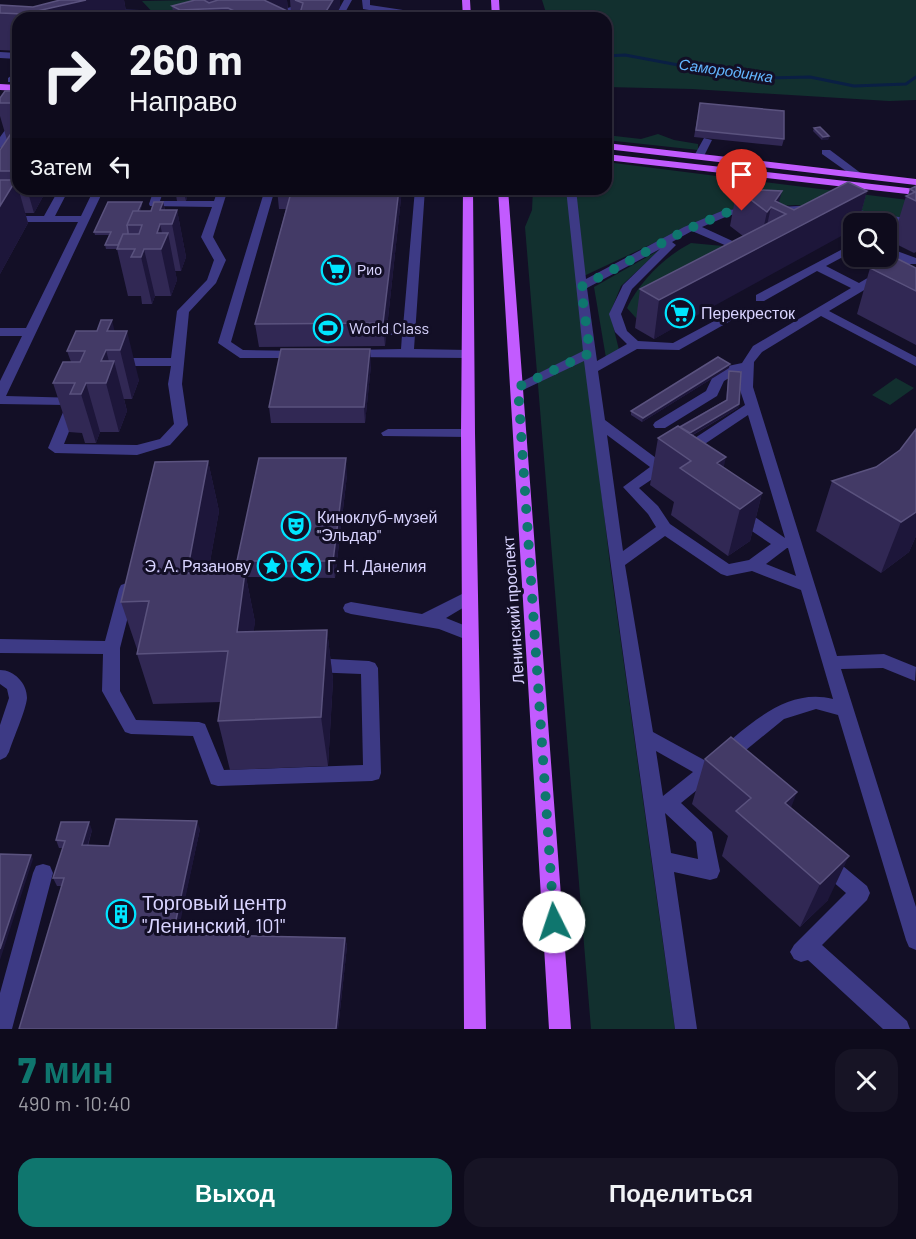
<!DOCTYPE html>
<html lang="ru">
<meta charset="utf-8">
<style>
:root{--surface:#0e0b1c;--page:#171425;--text:#f1f3f6;--muted:#9b9ba3;--line:#2e2b3b;--accent:#0f766e}
body{margin:0;font-family:Barlow,sans-serif;background:var(--page);color:var(--text);height:100vh;display:flex;flex-direction:column;font-size:22px;white-space:nowrap}
*{box-sizing:border-box;margin:0}
p{font-size:20px;color:var(--muted)}
.icon{flex:none;width:33px;height:33px;fill:none;stroke:currentColor;stroke-width:2;stroke-linecap:round;stroke-linejoin:round}
.map{position:relative;height:1029px;overflow:hidden}
.sheet{display:flex;flex-direction:column;background:var(--surface);flex:1}
.sheet>*{flex:none}
.top-card{position:absolute;left:12px;top:12px;width:600px;height:183px;border-radius:18px;box-shadow:0 2px 4px #0004,0 0 0 2px var(--line);background:#0e0b1c;color:var(--text);overflow:hidden}
.tools{position:absolute;left:843px;top:213px;display:grid;gap:12px}
.tools a{display:grid;place-items:center;width:54px;height:54px;border-radius:12px;background:var(--surface);box-shadow:0 2px 4px #0004,0 0 0 2px var(--line);font-size:30px}
.pin{position:absolute;display:grid;place-items:center;width:51px;height:51px;color:#fff;margin:-62px -26px;border-radius:50% 50% 50% 0;rotate:-45deg;box-shadow:0 0 6px #0007}
.pin .icon{rotate:45deg}
.me{position:absolute;width:66px;margin:-33px;rotate:356deg;stroke-linejoin:round;filter:drop-shadow(0 0 4px #0008)}
.turn{display:flex;align-items:center;gap:21px;height:126px;padding:0 18px;font-size:27px}
.turn .icon{width:78px;height:78px;stroke-width:2.5}
.turn b{display:block;font-size:42px;line-height:51px}
.then{display:flex;align-items:center;height:57px;padding:0 18px;background:#0003;gap:12px;font-size:22px}
.round{display:grid;place-items:center;flex:none;width:63px;height:63px;border-radius:18px;background:var(--page)}
.head{display:flex;align-items:center;justify-content:space-between;height:102px;padding:0 18px}
h1{font-size:36px;font-weight:800;line-height:45px;color:var(--accent)}
.primary-button{display:flex;gap:12px;margin-top:auto;padding:12px 18px}
.primary-button a{flex:1;height:69px;border-radius:18px;background:var(--accent);color:#fff;font-size:24px;font-weight:800;line-height:69px;text-align:center}
.primary-button a+a{background:var(--page);color:var(--text)}
.map>svg:first-child{display:block}
.green{fill:#12302f}
.lines{fill:none;stroke-linecap:round;stroke-linejoin:round}
.stream{stroke:#0a1f44;stroke-width:3}
.minor{fill:#3d3a85;fill-rule:evenodd}
.major{fill:#c25bff;fill-rule:evenodd}
.wall{fill:#312854}
.shaded-wall{fill:#1d163a}
.building{fill:#433a66;stroke:#5a527e;stroke-width:1.5}
.route{stroke:#0f766e;stroke-width:10;stroke-dasharray:0 18}
.labels{text-anchor:middle;stroke-width:6;stroke-linejoin:round;paint-order:stroke}
.far-poi-label{font-size:14px;fill:#d9d4ff;stroke:#130f26;text-anchor:start}
.far-water-label{font-size:15px;font-style:italic;fill:#62b6ff;stroke:#130f26}
.poi-label{font-size:16px;fill:#d9d4ff;stroke:#130f26;text-anchor:start}
.street-label{font-size:16px;fill:#d9d4ff;stroke:#130f26}
.near-poi-label{font-size:20px;fill:#d9d4ff;stroke:#130f26;text-anchor:start}
</style>
<div class="map">
<svg width="916" height="1029" viewBox="0 0 916 1029">
<rect width="100%" height="100%" fill="#130f26"/>
<path class="green" d="M195 0 189 14 156 16 142 1Z
M542 0H916V100L889 101 692 89 606 87V18H545L547 16Z
M658 134 674 140 698 144V150L606 140V135L641 139Z
M606 162 916 201 908 219 796 205 724 210 586 275 576 277 610 564 675 1029H591L525 227 532 210 533 189H606Z
M691 243 723 246 744 256 636 318 627 308C640 281 664 257 691 243Z
M661 249 621 286 610 313 619 350 606 358 594 287Z
M896 378 914 388 890 405 872 395Z"/>
<g class="lines">
<path class="stream" d="M606 56 625 55 689 67 744 70 767 78 810 77 854 86 906 84 916 77"/>
<path class="minor" d="M223 0H231L224 14 185 18H157L161 16 218 10Z
M313 0H326L269 18H256Z
M344 0H352L342 18H334Z
M362 0H370V5L403 10H467L471 12C455 22 383 13 363 9Z
M93 9 140 10 144 12 140 14 98 13 94 18H86Z
M0 52 18 53V59L0 58Z
M18 71V79L14 82H8V78Z
M18 123V129L15 130 3 147 0 148V137L8 126Z
M704 138 712 140 703 158H695L694 156Z
M822 150H830L862 174 853 176 822 154Z
M59 189H69L55 216H81L94 189H104L6 396 79 398 80 404 64 444 137 445 160 439 174 424 168 384 171 366H114L108 362 114 358H171L177 311 207 280 214 260 201 237 212 207 150 206 149 204 154 189H164L160 201H214L218 189H228L213 237 226 260 216 283 189 312 182 384 188 425 170 445 137 455 55 453 48 448 66 405 0 404V381L22 336H0V328H26L78 222H0V216H44Z
M265 189H275L231 342 243 350 305 351 306 354 305 357 300 358H240L218 343Z
M415 189H425L414 349 468 350 474 354 468 358 346 357 345 354 346 351 351 350 401 349 402 335H386L380 331 386 327H403Z
M566 189H576L586 279 684 227 724 210 817 205 822 208 817 211 730 215 702 227 752 250 754 252 748 255 692 231 672 242 676 245 632 289 621 314 627 331 638 341 673 343 731 312H739L741 315 679 350 637 349 598 371 605 420 660 461 745 405 739 387 741 371 724 381 717 396 665 428H655L653 425 655 422 706 391 713 376 728 366 742 363 753 346 851 288 817 271 764 301H756V295L854 243V251L826 266 859 283 898 260 886 255V247L916 258V264H908L829 311 916 357V366L821 316 762 352 754 362 753 387 837 656 884 654 916 667 915 681 883 668 841 669 916 907V950L909 947 906 940 838 715 816 709 784 719 681 803 712 832 720 871 717 878 710 880 674 872 697 1029H675C645 806 612 584 584 361L523 390 518 391 511 387 583 351ZM660 249 623 285 609 314 615 332 627 344 597 361 587 288ZM748 415 785 538 745 510H735L731 515 734 519 771 544 749 560 729 564 670 524 658 506 639 488ZM607 435 650 467 623 487 648 514 656 527 623 551ZM665 536 721 574 727 576 752 571 801 590 833 699C783 686 742 732 706 761L653 732 625 565ZM787 548H788L796 576 766 564ZM656 751 693 772 663 796ZM665 813 696 842 698 859 671 853Z
M841 207 916 220V226L837 212V208Z
M388 429H468L475 433 468 437 383 436 381 433Z
M127 583 133 585 135 589 120 648V691L136 720 199 722 205 724 224 770 363 765 361 674 311 672 305 670 302 665 305 660 311 658 369 661 375 663 378 668 381 773 379 779 372 781 218 786 211 784 193 736 131 734 125 732 102 691 103 654 0 653V639L105 641 119 589 121 585Z
M470 590 476 592 478 596 476 600 446 618 476 630 478 635 476 640 470 641 439 629 351 614 345 612 343 608 345 604 351 602 422 614Z
M0 670C14 670 27 683 27 698 26 710 13 739 9 752L6 757 0 760V725L9 698 7 689 0 684Z
M824 853 831 856 867 886 870 893 867 900 822 945 907 1021 910 1029H883L808 960 801 962 794 959 790 952 794 945 846 893 817 868 814 862 817 856Z
M43 864 50 866 53 873 12 1029H0V993L33 873 36 866Z"/>
<path class="major" d="M462 0H470L471 18H463Z
M491 0H499L500 18H492Z
M0 84 18 85V91L0 90Z
M606 143 916 179V185L606 149Z
M606 154 916 189V195L606 160Z
M463 189H473L475 433 486 1029H464L461 433Z
M498 189H508L571 1029H549Z"/>
</g>
<path class="wall" d="M60 0H124L127 17 126 18H18V51L0 50V5L33 7Z
M195 0H287L288 11 291 13 290 0H340V7L334 18H174L172 6Z
M18 91V189H47L34 213H25L28 223 0 274V150L7 140 0 116V98Z
M700 103 784 139 782 146 694 137Z
M814 128 829 136 828 140H822L813 131Z
M916 186V252L914 253 892 242 906 196 908 195 910 189Z
M163 189H205L203 195 188 194 186 201H177L176 195H164Z
M277 189H402L385 346 259 347 255 324 286 209H279Z
M737 189 779 203 794 210 867 191 858 224H854L654 339 635 328 640 289 743 236 730 226Z
M142 202V205L140 211H151L163 202 165 210H177L186 257 181 271H175L177 280 171 296H155L152 304H142L141 296H128L117 249H106L105 245 109 235H95L94 232Z
M870 268H916V345L857 314Z
M114 331 139 380 132 399H124L127 411 119 432H100L96 443H85L82 433 69 432 53 383 71 362 67 351Z
M371 365 365 423H271L269 407Z
M729 368 642 422 631 415V411Z
M729 371 739 404 738 408 693 435 724 468 762 493 750 541 728 556 671 515 674 502 650 485 658 438 726 400Z
M916 429V536L909 552 881 573 816 531 832 481 876 467 900 450Z
M208 461 219 511 208 573 239 572 237 561 347 475 335 578 246 577 255 622 253 632 327 630 333 680 328 766 230 770 218 721 221 702 153 704 137 654 138 652 121 602Z
M705 759 791 808 828 900 800 927 722 856 728 836 692 804Z
M200 829 177 934 345 938 347 946 338 1029 62 886H57L53 878 63 848H59L56 840 92 830 88 846H109Z"/>
<path class="shaded-wall" d="M86 0H124L127 17 126 18H25L24 14Z
M262 0H287L288 18Z
M333 0H340V7L334 18H322Z
M829 136 828 140H822L823 137Z
M16 180 28 223 0 274V206Z
M27 189H47L34 213Z
M183 189H187L188 194 186 201Z
M399 189H402L385 346 383 323Z
M782 191 777 210 775 201Z
M867 191 858 224H854V229L654 339 659 300 759 248 767 212 771 207 763 244Z
M142 202V205L134 225H131Z
M163 202 168 224 160 210Z
M177 210 186 257 181 271 172 224Z
M160 224 164 242 168 233 177 280 171 296 161 249 157 233Z
M144 249 155 296 152 304 141 257Z
M112 320 119 350 107 331Z
M127 331 139 380 132 399 120 350Z
M370 349 371 365 365 423 364 407Z
M106 350 111 369 114 361 127 411 119 432 106 383 101 361Z
M730 364 729 368 642 422 643 418Z
M86 383 100 432 96 443 81 394Z
M739 404 738 408 675 445 676 441Z
M726 457 718 494 717 463Z
M346 458 347 475 335 578 333 561Z
M208 461 219 511 199 624 187 573Z
M762 493 750 541 728 556 740 509Z
M916 512V536L909 552 881 573 901 522Z
M245 572 255 622 247 682 237 632Z
M327 630 333 680 328 766 321 717Z
M797 792 780 837 785 803Z
M197 821 200 829 176 942 173 934Z
M89 822 92 830 85 853 82 845Z
M31 855 33 859 0 960V949Z
M849 856 828 900 800 927 820 884Z
M345 938 347 946 338 1029H336Z"/>
<path class="building" d="M60 0H86L24 14 0 13V5L33 7Z
M195 0H204L209 3 218 0H264L302 18H249L228 8 180 10 172 6Z
M295 0H333L322 18H302L299 17 303 3Z
M5 91H18V103H0V98Z
M700 103 784 111V139L696 130Z
M18 123V171H0V150Z
M820 127 829 136 823 137 814 128Z
M0 180H16L0 206Z
M848 182 867 191 659 300 640 289 786 214 771 207 767 212 737 189 782 191 775 201 794 210Z
M916 186V201L906 196 915 192 910 189Z
M292 189H399L383 323 255 324Z
M108 202H142L138 211H133L127 225 128 232V234H123L118 245H105L111 232H94Z
M154 202H163L160 210H177L172 224H160L157 233H168L161 249H144L141 257H131L135 249H117L123 234H139L142 225H127L133 211H151Z
M892 256 916 268V291L870 268Z
M101 320H112L107 331H127L120 350H106L101 361H114L106 383H86L81 394H70L75 383H53L63 362H80L85 351H67L76 331H97Z
M281 349H370L364 407H269Z
M718 357 730 364 643 418 631 411Z
M729 371 741 372 739 404 690 433 680 427 727 400Z
M678 426 726 457 717 463 762 493 740 509 680 468 691 461 658 438Z
M916 429V512L901 522 832 481 876 467 900 450Z
M259 458H346L333 561H237Z
M208 461 187 573 245 572 237 632 327 630 321 717 218 721 228 651 137 654 149 601 121 602 155 462Z
M731 737 797 792 785 803 849 856 820 884 736 811 751 798 705 759Z
M116 819 197 821 173 934 345 938 336 1029H19L64 878H53L65 841 56 840 61 822H89L82 845 109 846Z
M0 854 31 855 0 949Z"/>
<g class="lines">
<path class="route" d="M554 922 518 387 590 353 581 287 688 229 728 212 742 211"/>
</g>
<defs>
<g id="supermarket-ring" transform="scale(1.5)"><circle r="9.5" fill="#130f26" stroke="#00e5ff" stroke-width="1.5"/><path d="M-6-5.5h2.5l.6 2H6L4.5 2H-2.5L-4.4-4H-6ZM-1.5 3.2a1.3 1.3 0 1 0 .1 0ZM3 3.2a1.3 1.3 0 1 0 .1 0Z" fill="#00e5ff"/></g>
<g id="stadium-ring" transform="scale(1.5)"><circle r="9.5" fill="#130f26" stroke="#00e5ff" stroke-width="1.5"/><path d="M0-5a6.5 5 0 1 0 0 10a6.5 5 0 1 0 0-10ZM-3.5-1.8h7v3.6h-7Z" fill="#00e5ff"/></g>
<g id="theatre-ring" transform="scale(1.5)"><circle r="9.5" fill="#130f26" stroke="#00e5ff" stroke-width="1.5"/><path d="M-5-5.5Q0-4 5-5.5V0Q5 5 0 6Q-5 5-5 0ZM-3.3-2.5H-1v1.5H-3.3ZM1-2.5H3.3v1.5H1ZM-2.8 1Q0 5.5 2.8 1Z" fill="#00e5ff"/></g>
<g id="sight-ring" transform="scale(1.5)"><circle r="9.5" fill="#130f26" stroke="#00e5ff" stroke-width="1.5"/><path d="M0-6L1.8-2.2L6-1.7L2.9 1.2L3.7 5.4L0 3.3L-3.7 5.4L-2.9 1.2L-6-1.7L-1.8-2.2Z" fill="#00e5ff"/></g>
<g id="building-ring" transform="scale(1.5)"><circle r="9.5" fill="#130f26" stroke="#00e5ff" stroke-width="1.5"/><path d="M-4-6H4V6H1V3H-1V6H-4ZM-2.5-4.3h1.7v1.8h-1.7ZM.8-4.3h1.7v1.8H.8ZM-2.5-1h1.7V.8h-1.7ZM.8-1h1.7V.8H.8Z" fill="#00e5ff"/></g>
</defs>
<g fill-rule="evenodd">
<use href="#supermarket-ring" x="336" y="270"/>
<use href="#supermarket-ring" x="680" y="313"/>
<use href="#stadium-ring" x="328" y="328"/>
<use href="#theatre-ring" x="296" y="526"/>
<use href="#sight-ring" x="272" y="566"/>
<use href="#sight-ring" x="306" y="566"/>
<use href="#building-ring" x="121" y="914"/>
</g>
<g class="labels">
<g class="far-poi-label">
<text x="357" y="275">Рио</text>
</g>
<g class="far-water-label">
<text transform="translate(726 71) rotate(8)" y="5">Самородинка</text>
</g>
<g class="poi-label">
<text x="701" y="319">Перекресток</text>
<text x="349" y="334">World Class</text>
<text x="317" y="523">Киноклуб-музей<tspan x="317" dy="18">"Эльдар"</tspan></text>
<text x="251" y="572" text-anchor="end">Э. А. Рязанову</text>
<text x="327" y="572">Г. Н. Данелия</text>
</g>
<g class="street-label">
<text transform="translate(513 610) rotate(-94)" y="6">Ленинский проспект</text>
</g>
<g class="near-poi-label">
<text x="142" y="910">Торговый центр<tspan x="142" dy="23">"Ленинский, 101"</tspan></text>
</g>
</g>
</svg>
<div class="tools">
<a><svg class="icon" aria-label="search" viewBox="0 0 24 24"><circle cx="10" cy="10" r="6"/><path d="M15 15l6 6"/></svg></a>
</div>
<div class="pin" style="left:742px;top:211px;background:#d93025"><svg class="icon" aria-label="arrive" viewBox="0 0 24 24"><path d="M6 21V4h12l-3 4 3 4H6"/></svg></div>
<svg class="me" style="left:554px;top:922px" viewBox="-20 -20 40 40"><circle r="19" fill="#fff"/><path d="M0-13L10 11 0 6-10 11z" fill="#0f766e"/></svg>
<div class="top-card">
<div class="turn"><svg class="icon" aria-label="right" viewBox="0 0 24 24"><path d="M7 20v-9h11M14 6l5 5-5 5"/></svg><div><b>260 m</b>Направо</div></div>
<div class="then">Затем<svg class="icon" aria-label="left" viewBox="0 0 24 24"><path d="M17 20v-9H6M10 6l-5 5 5 5"/></svg></div>
</div>
</div>
<section class="sheet">
<div class="head"><div><h1>7 мин</h1><p>490 m · 10:40</p></div><a class="round"><svg class="icon" aria-label="close" viewBox="0 0 24 24"><path d="M6 6l12 12M18 6L6 18"/></svg></a></div>
<div class="primary-button"><a>Выход</a><a>Поделиться</a></div>
</section>
